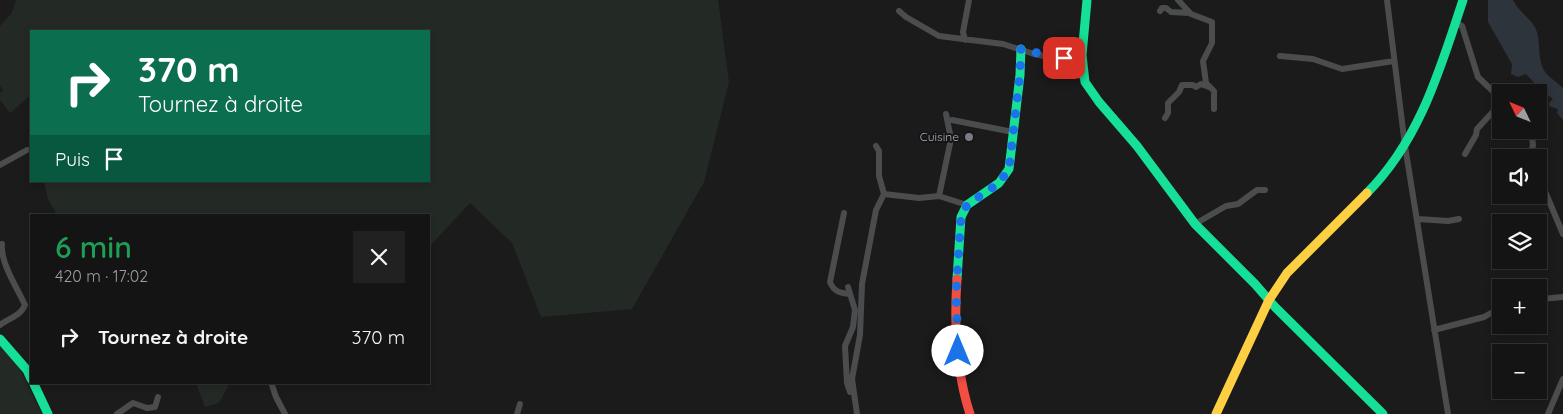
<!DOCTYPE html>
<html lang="fr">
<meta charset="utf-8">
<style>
:root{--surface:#141414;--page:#212122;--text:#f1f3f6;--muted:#9d9ea0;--line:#333334}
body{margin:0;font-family:Quicksand,sans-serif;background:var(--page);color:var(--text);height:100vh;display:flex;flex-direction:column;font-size:19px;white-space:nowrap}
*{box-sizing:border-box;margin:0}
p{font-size:16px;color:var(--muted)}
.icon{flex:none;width:28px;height:28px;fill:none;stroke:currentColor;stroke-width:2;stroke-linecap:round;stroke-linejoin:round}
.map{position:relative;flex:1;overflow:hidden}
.details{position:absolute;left:30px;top:214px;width:400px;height:170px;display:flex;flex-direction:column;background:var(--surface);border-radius:0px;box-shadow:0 2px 8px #0003,0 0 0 1px var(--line)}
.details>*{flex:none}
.banner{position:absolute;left:30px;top:30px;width:400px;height:152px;border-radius:0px;box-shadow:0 2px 8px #0003,0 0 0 1px var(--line);background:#0b6e4f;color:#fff;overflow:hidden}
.needle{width:32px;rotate:313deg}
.buttons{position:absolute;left:1492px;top:84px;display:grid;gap:10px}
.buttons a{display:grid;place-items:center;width:55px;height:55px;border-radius:0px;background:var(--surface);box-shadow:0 2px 8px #0003,0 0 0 1px var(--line);font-size:25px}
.pin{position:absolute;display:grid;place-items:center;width:42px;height:42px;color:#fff;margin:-21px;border-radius:10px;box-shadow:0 2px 8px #0006}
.me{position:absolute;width:55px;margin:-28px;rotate:0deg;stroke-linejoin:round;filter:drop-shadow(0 0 4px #0008)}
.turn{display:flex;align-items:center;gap:18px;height:105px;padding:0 25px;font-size:22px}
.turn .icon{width:65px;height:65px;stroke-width:2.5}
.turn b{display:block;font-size:35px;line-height:42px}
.then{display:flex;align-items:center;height:48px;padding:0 25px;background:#0003;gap:10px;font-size:19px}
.round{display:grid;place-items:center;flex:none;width:52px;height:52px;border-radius:0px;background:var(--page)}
.summary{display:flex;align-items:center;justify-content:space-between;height:85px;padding:0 25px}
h1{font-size:30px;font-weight:600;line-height:38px;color:#1e9e55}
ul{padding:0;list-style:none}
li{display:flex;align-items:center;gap:15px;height:75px;padding:0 25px}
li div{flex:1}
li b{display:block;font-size:19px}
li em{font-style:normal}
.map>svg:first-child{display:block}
.green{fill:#232a25}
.water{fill:#2e343c}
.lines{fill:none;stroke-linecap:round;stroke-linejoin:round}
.street{stroke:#4b4c4d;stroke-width:6}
.fast{stroke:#16e098;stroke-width:9}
.slow{stroke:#ffcf43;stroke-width:9}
.jam{stroke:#f24e42;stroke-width:9}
.route{stroke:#1a73e8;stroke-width:9;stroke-dasharray:0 16.2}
.poi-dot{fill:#7a7b82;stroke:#151517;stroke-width:2}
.labels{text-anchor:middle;stroke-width:4;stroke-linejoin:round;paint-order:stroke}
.poi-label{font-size:12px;fill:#adafba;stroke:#151517;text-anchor:end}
</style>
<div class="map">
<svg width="1563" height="414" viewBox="0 0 1563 414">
<rect width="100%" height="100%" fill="#1b1b1b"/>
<path class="green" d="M16 0H718L729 82 704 182 632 309 541 317 512 243 470 203 429 247V215H57L48 199 44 181H429V31H31V95L10 113 0 100V93L3 90 0 86V26L12 13Z
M0 341 13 356 42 414H0Z
M196 383V382L230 383 219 403 205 407Z"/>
<path class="water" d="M1488 0H1513C1518 11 1529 17 1535 27 1542 41 1536 60 1546 73 1550 78 1558 83 1563 88V120L1557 113 1558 109 1549 106V103L1553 99 1540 89 1526 74 1518 77 1511 74 1512 64 1488 22Z"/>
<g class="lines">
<path class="street" d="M1178 0 1191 14 1212 22V43L1203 61 1206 83 1214 91V109
M1387 0 1405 146 1448 414
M899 11 906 17 939 36 1003 44 1034 54 1058 59 1082 55
M1160 11 1162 8H1166L1171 12 1190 13
M1456 23 1462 26 1478 77 1501 99
M965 40 963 32 969 0
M1054 46 1085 81
M1280 56 1313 59 1342 69 1394 61
M1165 118 1168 113V103L1179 92 1182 85H1193L1196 87 1201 84 1209 87
M952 120 1013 132
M1465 154 1476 135 1477 129 1501 103
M1530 158 1533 145 1531 130
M0 165 27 150
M1539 177 1563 234
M884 194 919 198 939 196 967 205
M939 196 951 139 946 114
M844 213 830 282C834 292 840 293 850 294
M1418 219 1448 221 1459 219
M1195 224 1226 206 1238 204 1257 190H1265
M848 287 855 310 853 327 845 346 847 383 850 392
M1541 299 1563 297
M0 325C8 318 21 316 25 305 18 289 0 263 2 244
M1434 330 1484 317 1498 309
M271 382 276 397 285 414
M117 414 133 403 147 408 155 407 158 397
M517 414 520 404
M857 414 852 379 860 335 862 284 876 210 884 194 879 176V151L876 146
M1548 414 1563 379"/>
<path class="fast" d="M1087 0 1082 55 1085 82 1099 102 1137 146 1195 224 1255 284 1275 307 1383 414
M1367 193C1420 140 1440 69 1463 0
M957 279 961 217 967 205 999 183 1009 169 1020 75 1021 49
M0 339 27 370 31 379
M33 382 48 414"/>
<path class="slow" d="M1216 414 1269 300 1287 273 1367 193"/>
<path class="jam" d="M957 279C954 323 956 371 970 414"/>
</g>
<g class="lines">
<path class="route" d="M958 351 956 293 961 217 967 205 999 183 1009 169 1020 74 1021 49 1058 58H1064"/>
</g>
<circle class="poi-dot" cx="969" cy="137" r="5"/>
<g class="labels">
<g class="poi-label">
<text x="959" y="141">Cuisine</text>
</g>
</g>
</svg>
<div class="buttons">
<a><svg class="needle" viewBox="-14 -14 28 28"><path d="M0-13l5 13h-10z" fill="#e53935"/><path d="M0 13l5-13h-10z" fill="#9d9ea0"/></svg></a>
<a><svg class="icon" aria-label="sound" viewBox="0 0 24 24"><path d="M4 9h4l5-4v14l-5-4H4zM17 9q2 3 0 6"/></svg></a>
<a><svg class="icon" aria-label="layers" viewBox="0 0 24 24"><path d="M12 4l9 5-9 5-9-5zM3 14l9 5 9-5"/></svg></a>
<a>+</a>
<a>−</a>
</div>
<div class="pin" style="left:1064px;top:58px;background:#d93025"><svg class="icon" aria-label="arrive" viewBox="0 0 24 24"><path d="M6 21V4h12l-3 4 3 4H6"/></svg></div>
<svg class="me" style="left:958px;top:351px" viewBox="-20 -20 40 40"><circle r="19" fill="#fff"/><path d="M0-13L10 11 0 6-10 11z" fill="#1a73e8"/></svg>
<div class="banner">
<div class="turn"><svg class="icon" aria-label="right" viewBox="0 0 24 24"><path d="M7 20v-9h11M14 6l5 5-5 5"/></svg><div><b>370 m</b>Tournez à droite</div></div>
<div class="then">Puis<svg class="icon" aria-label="arrive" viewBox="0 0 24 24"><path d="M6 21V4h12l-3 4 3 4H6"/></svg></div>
</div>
<section class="details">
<div class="summary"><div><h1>6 min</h1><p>420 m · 17:02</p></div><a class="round"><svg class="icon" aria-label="close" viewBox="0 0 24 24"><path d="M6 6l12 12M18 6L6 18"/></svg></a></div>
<ul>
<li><svg class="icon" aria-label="right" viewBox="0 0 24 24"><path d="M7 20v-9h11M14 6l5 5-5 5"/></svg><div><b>Tournez à droite</b></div><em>370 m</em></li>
</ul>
</section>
</div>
